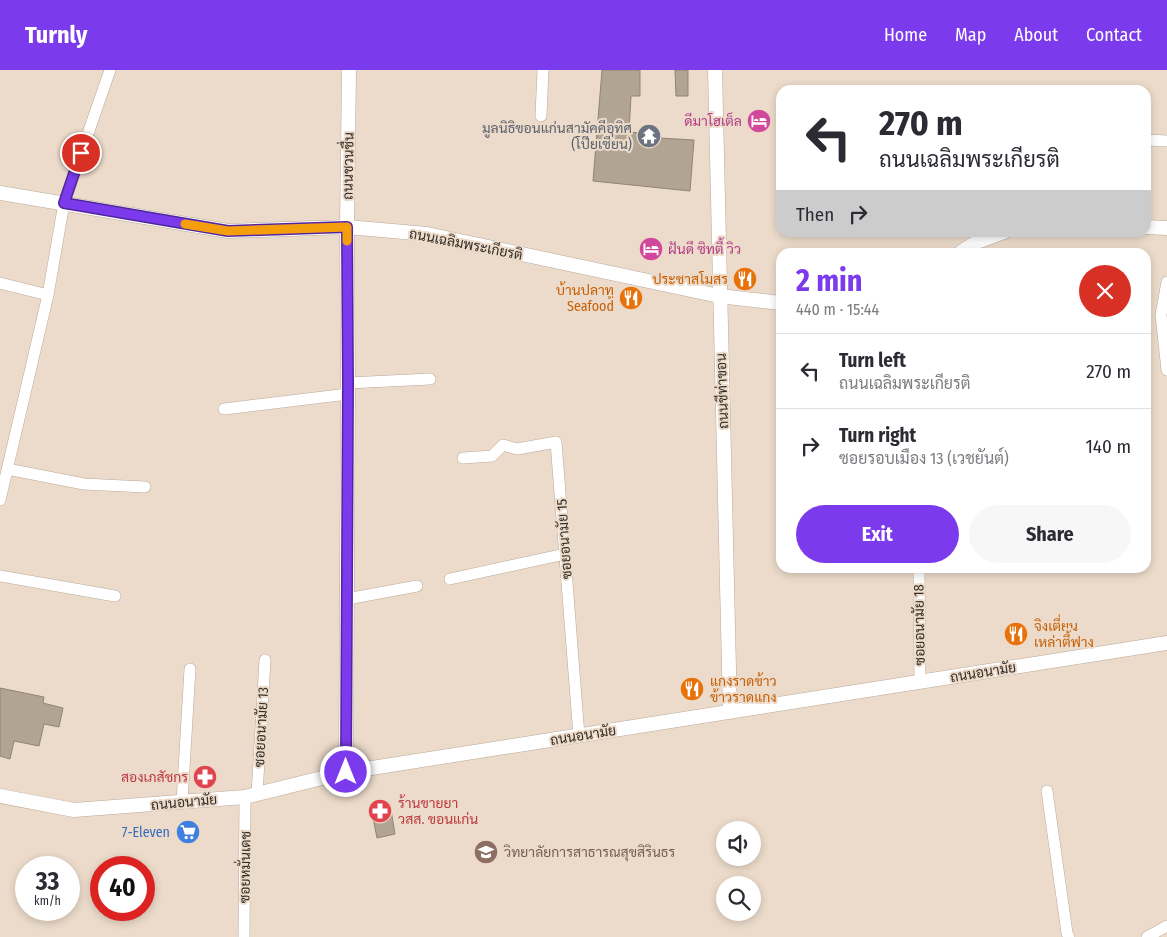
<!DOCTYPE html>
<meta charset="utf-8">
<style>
:root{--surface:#fff;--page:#f7f7f7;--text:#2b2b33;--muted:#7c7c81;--line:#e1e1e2;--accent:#7c3aed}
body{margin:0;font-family:"Fira Sans Condensed",Sarabun,sans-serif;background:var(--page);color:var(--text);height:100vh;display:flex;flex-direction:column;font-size:19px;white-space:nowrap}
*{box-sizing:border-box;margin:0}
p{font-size:16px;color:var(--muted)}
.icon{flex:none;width:28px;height:28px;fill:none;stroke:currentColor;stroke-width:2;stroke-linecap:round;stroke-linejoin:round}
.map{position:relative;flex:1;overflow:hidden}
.drawer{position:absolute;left:776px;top:178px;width:375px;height:325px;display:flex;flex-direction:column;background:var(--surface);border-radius:15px;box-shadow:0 2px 8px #0003}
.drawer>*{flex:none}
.guide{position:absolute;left:776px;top:15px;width:375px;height:152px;border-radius:15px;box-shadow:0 2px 8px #0003;background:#fff;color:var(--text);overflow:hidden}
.controls{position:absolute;left:716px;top:751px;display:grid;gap:10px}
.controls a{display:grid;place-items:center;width:45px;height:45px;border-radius:50%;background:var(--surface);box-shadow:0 2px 8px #0003;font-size:25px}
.speed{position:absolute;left:15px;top:786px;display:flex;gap:10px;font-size:25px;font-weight:700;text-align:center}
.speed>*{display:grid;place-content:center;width:65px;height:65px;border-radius:50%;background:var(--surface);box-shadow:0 2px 8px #0003;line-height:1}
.speed small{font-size:12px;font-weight:400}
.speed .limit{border:8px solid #d22;background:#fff;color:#111}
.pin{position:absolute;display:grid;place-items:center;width:42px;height:42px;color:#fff;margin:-21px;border:2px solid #fff;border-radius:50%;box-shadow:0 1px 5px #0007}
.me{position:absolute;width:55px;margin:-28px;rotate:0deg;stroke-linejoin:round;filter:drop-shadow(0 0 4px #0008)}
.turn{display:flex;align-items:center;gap:18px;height:105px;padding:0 20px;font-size:22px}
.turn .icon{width:65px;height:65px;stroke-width:2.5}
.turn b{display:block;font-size:35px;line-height:42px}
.then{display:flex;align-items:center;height:48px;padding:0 20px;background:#0003;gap:10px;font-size:19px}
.round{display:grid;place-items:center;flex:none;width:52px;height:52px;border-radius:26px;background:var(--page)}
.head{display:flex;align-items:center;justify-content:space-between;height:85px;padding:0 20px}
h1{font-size:30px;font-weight:700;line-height:38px;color:var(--accent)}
.primary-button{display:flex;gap:10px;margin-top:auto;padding:10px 20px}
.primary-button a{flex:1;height:58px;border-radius:30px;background:var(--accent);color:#fff;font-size:20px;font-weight:700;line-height:58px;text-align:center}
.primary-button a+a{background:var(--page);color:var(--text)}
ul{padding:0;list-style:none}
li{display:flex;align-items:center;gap:15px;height:75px;padding:0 20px;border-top:1px solid var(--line)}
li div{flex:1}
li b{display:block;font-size:19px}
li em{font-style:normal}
header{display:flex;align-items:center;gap:30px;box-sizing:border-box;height:70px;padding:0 25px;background:var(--accent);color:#fff}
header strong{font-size:24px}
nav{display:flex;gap:28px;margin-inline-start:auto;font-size:18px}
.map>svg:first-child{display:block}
.building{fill:#b1a492;stroke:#918473}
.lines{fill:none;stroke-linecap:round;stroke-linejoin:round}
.minor-casing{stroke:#baa999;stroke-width:12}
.tertiary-casing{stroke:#baa999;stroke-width:15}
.minor{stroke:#fff;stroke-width:11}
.tertiary{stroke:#fff;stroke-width:14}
.route-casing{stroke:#51269a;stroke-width:12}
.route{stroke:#7c3aed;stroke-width:9}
.slow{stroke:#f59e0b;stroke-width:9}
.labels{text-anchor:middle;stroke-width:4;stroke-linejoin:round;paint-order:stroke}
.hotel-label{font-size:14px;fill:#b23c85;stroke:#ecdbca;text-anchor:end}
.worship-label{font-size:14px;fill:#5b616d;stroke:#ecdbca;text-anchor:end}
.street-label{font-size:14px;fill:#342d26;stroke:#ecdbca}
.food-label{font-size:14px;fill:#c56008;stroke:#ecdbca;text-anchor:end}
.health-label{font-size:14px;fill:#be3a42;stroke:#ecdbca;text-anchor:end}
.shop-label{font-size:14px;fill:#366cbe;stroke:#ecdbca;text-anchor:end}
.education-label{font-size:14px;fill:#785e54;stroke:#ecdbca;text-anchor:start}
</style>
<header>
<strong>Turnly</strong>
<nav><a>Home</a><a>Map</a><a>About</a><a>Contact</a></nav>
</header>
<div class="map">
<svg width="1167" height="867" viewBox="0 0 1167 867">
<rect width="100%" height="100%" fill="#ecdbca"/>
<path class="building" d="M602 0H640V26H631L629 62 641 63 642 67 694 70 690 121 593 111Z
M675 0H688V26H676Z
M0 618 44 627 43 633 63 638 59 657 44 654 39 676 14 671 10 689 0 686Z
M390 734 395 764 377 768 371 738Z"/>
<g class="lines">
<g class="minor-casing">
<path id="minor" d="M541 46 543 0
M1146 70 1167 71
M1167 212 1161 245 1167 300
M0 213 48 225
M348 313 430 309
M224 339 348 324
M463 388 492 386 503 375 517 379 556 372 579 666
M7 399 84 414 145 417
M0 430 48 225 64 133 110 0
M919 498 920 612
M0 506 115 526
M450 509 565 484
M347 529 417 516
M1047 721 1067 863 1069 867
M257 724 265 590
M182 732 190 599
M244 867 245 727
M1147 867 1167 856"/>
</g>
<g class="tertiary-casing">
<path id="tertiary" d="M715 0 730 642
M0 123 228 161 347 157 427 164 719 226 781 233
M1146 157 1167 158
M961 182 977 172 1004 162
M346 702 348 313 347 157 349 0
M0 726 74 740 245 727 346 702 1167 573"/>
</g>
<use href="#minor" class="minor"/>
<use href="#tertiary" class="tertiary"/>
</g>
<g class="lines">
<g class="route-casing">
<path id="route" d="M81 83 64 133 228 161 347 157 348 313 346 702"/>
</g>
<use href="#route" class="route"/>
<path class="slow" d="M185 154 228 161 347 157V171"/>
</g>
<defs>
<g id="hotel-disc" transform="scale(1.25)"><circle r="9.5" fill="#d1479c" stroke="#ecdbca"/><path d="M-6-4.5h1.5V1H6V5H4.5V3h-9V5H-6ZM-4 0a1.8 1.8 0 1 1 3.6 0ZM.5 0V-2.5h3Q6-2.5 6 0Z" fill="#fff"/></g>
<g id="temple-disc" transform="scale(1.25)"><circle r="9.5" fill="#6b7280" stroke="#ecdbca"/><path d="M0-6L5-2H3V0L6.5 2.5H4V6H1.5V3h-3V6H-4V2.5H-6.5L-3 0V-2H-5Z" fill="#fff"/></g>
<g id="restaurant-disc" transform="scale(1.25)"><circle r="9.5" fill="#e8710a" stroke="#ecdbca"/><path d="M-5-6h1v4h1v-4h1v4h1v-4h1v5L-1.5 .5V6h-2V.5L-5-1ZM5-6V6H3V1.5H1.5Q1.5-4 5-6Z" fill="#fff"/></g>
<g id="pharmacy-disc" transform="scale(1.25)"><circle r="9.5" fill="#e0444e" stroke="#ecdbca"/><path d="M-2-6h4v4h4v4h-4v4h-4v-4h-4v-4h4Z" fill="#fff"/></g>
<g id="supermarket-disc" transform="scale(1.25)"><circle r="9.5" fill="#3f7fe0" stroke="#ecdbca"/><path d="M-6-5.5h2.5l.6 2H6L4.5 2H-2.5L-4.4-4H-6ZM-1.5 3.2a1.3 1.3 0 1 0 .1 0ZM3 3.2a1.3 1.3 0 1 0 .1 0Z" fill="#fff"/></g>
<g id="university-disc" transform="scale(1.25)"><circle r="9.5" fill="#8d6e63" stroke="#ecdbca"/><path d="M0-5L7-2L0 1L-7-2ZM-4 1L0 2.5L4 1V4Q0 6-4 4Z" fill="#fff"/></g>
</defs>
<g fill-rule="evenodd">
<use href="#hotel-disc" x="759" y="51"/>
<use href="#temple-disc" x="649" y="66"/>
<use href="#hotel-disc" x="651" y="179"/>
<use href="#restaurant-disc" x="745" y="209"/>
<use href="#restaurant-disc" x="631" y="228"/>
<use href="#restaurant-disc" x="1016" y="564"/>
<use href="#restaurant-disc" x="692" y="619"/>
<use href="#pharmacy-disc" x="205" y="707"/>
<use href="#pharmacy-disc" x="380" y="741"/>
<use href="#supermarket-disc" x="188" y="762"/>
<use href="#university-disc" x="486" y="782"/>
</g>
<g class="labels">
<g class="hotel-label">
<text x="742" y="56">ดีมาโฮเต็ล</text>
<text x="668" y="184" text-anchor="start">ฝันดี ซิทตี้ วิว</text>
</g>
<g class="worship-label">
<text x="632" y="63">มูลนิธิขอนแก่นสามัคคีอุทิศ<tspan x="632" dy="16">(โป๊ยเซียน)</tspan></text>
</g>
<g class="street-label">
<text transform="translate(348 96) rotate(-89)" y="5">ถนนชวนชื่น</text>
<text transform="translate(466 174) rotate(11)" y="5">ถนนเฉลิมพระเกียรติ</text>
<text transform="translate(722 321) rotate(-92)" y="5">ถนนชีท่าขอน</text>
<text transform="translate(564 469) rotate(-94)" y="5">ซอยอนามัย 15</text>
<text transform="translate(919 555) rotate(-91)" y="5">ซอยอนามัย 18</text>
<text transform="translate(983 602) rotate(-9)" y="5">ถนนอนามัย</text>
<text transform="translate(261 657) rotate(-87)" y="5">ซอยอนามัย 13</text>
<text transform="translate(583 665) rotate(-9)" y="5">ถนนอนามัย</text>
<text transform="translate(184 732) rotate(-5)" y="5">ถนนอนามัย</text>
<text transform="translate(245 797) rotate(-89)" y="5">ซอยหมั่นเดช</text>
</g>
<g class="food-label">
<text x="728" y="214">ประชาสโมสร</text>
<text x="614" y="225">บ้านปลาทู<tspan x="614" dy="16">Seafood</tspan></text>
<text x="1034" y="561" text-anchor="start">จิงเตี่ยน<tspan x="1034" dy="16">เหล่าตี้ฟาง</tspan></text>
<text x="710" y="616" text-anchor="start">แกงราดข้าว<tspan x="710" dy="16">ข้าวราดแกง</tspan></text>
</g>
<g class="health-label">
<text x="188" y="712">สองเภสัชกร</text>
<text x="398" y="738" text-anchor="start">ร้านขายยา<tspan x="398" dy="16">วสส. ขอนแก่น</tspan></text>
</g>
<g class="shop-label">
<text x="170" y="767">7-Eleven</text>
</g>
<g class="education-label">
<text x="504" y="787">วิทยาลัยการสาธารณสุขสิรินธร</text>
</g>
</g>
</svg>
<div class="controls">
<a><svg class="icon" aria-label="sound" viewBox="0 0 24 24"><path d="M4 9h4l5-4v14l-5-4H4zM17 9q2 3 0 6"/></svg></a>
<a><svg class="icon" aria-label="search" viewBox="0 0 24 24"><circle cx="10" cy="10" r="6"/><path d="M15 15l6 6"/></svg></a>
</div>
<div class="speed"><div>33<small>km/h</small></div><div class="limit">40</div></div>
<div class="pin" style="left:81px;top:83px;background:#d93025"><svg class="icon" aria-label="arrive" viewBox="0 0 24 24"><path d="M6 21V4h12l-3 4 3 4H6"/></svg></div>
<svg class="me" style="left:346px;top:702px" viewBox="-20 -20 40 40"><circle r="17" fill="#7c3aed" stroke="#fff" stroke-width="3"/><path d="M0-11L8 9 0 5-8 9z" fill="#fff"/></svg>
<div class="guide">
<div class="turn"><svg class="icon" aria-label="left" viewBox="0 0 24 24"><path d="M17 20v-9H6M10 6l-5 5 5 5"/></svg><div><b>270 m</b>ถนนเฉลิมพระเกียรติ</div></div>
<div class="then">Then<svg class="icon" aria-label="right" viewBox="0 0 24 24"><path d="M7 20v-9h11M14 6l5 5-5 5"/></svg></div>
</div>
<section class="drawer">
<div class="head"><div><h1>2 min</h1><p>440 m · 15:44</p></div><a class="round" style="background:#d93025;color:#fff"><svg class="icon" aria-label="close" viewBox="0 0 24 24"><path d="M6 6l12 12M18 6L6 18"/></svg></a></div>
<ul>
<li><svg class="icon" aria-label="left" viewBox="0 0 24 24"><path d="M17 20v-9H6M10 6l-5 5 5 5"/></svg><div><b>Turn left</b><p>ถนนเฉลิมพระเกียรติ</p></div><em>270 m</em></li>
<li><svg class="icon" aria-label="right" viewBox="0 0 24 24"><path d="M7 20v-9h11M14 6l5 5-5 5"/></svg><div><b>Turn right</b><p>ซอยรอบเมือง 13 (เวชยันต์)</p></div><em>140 m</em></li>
</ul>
<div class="primary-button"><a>Exit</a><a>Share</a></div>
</section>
</div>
